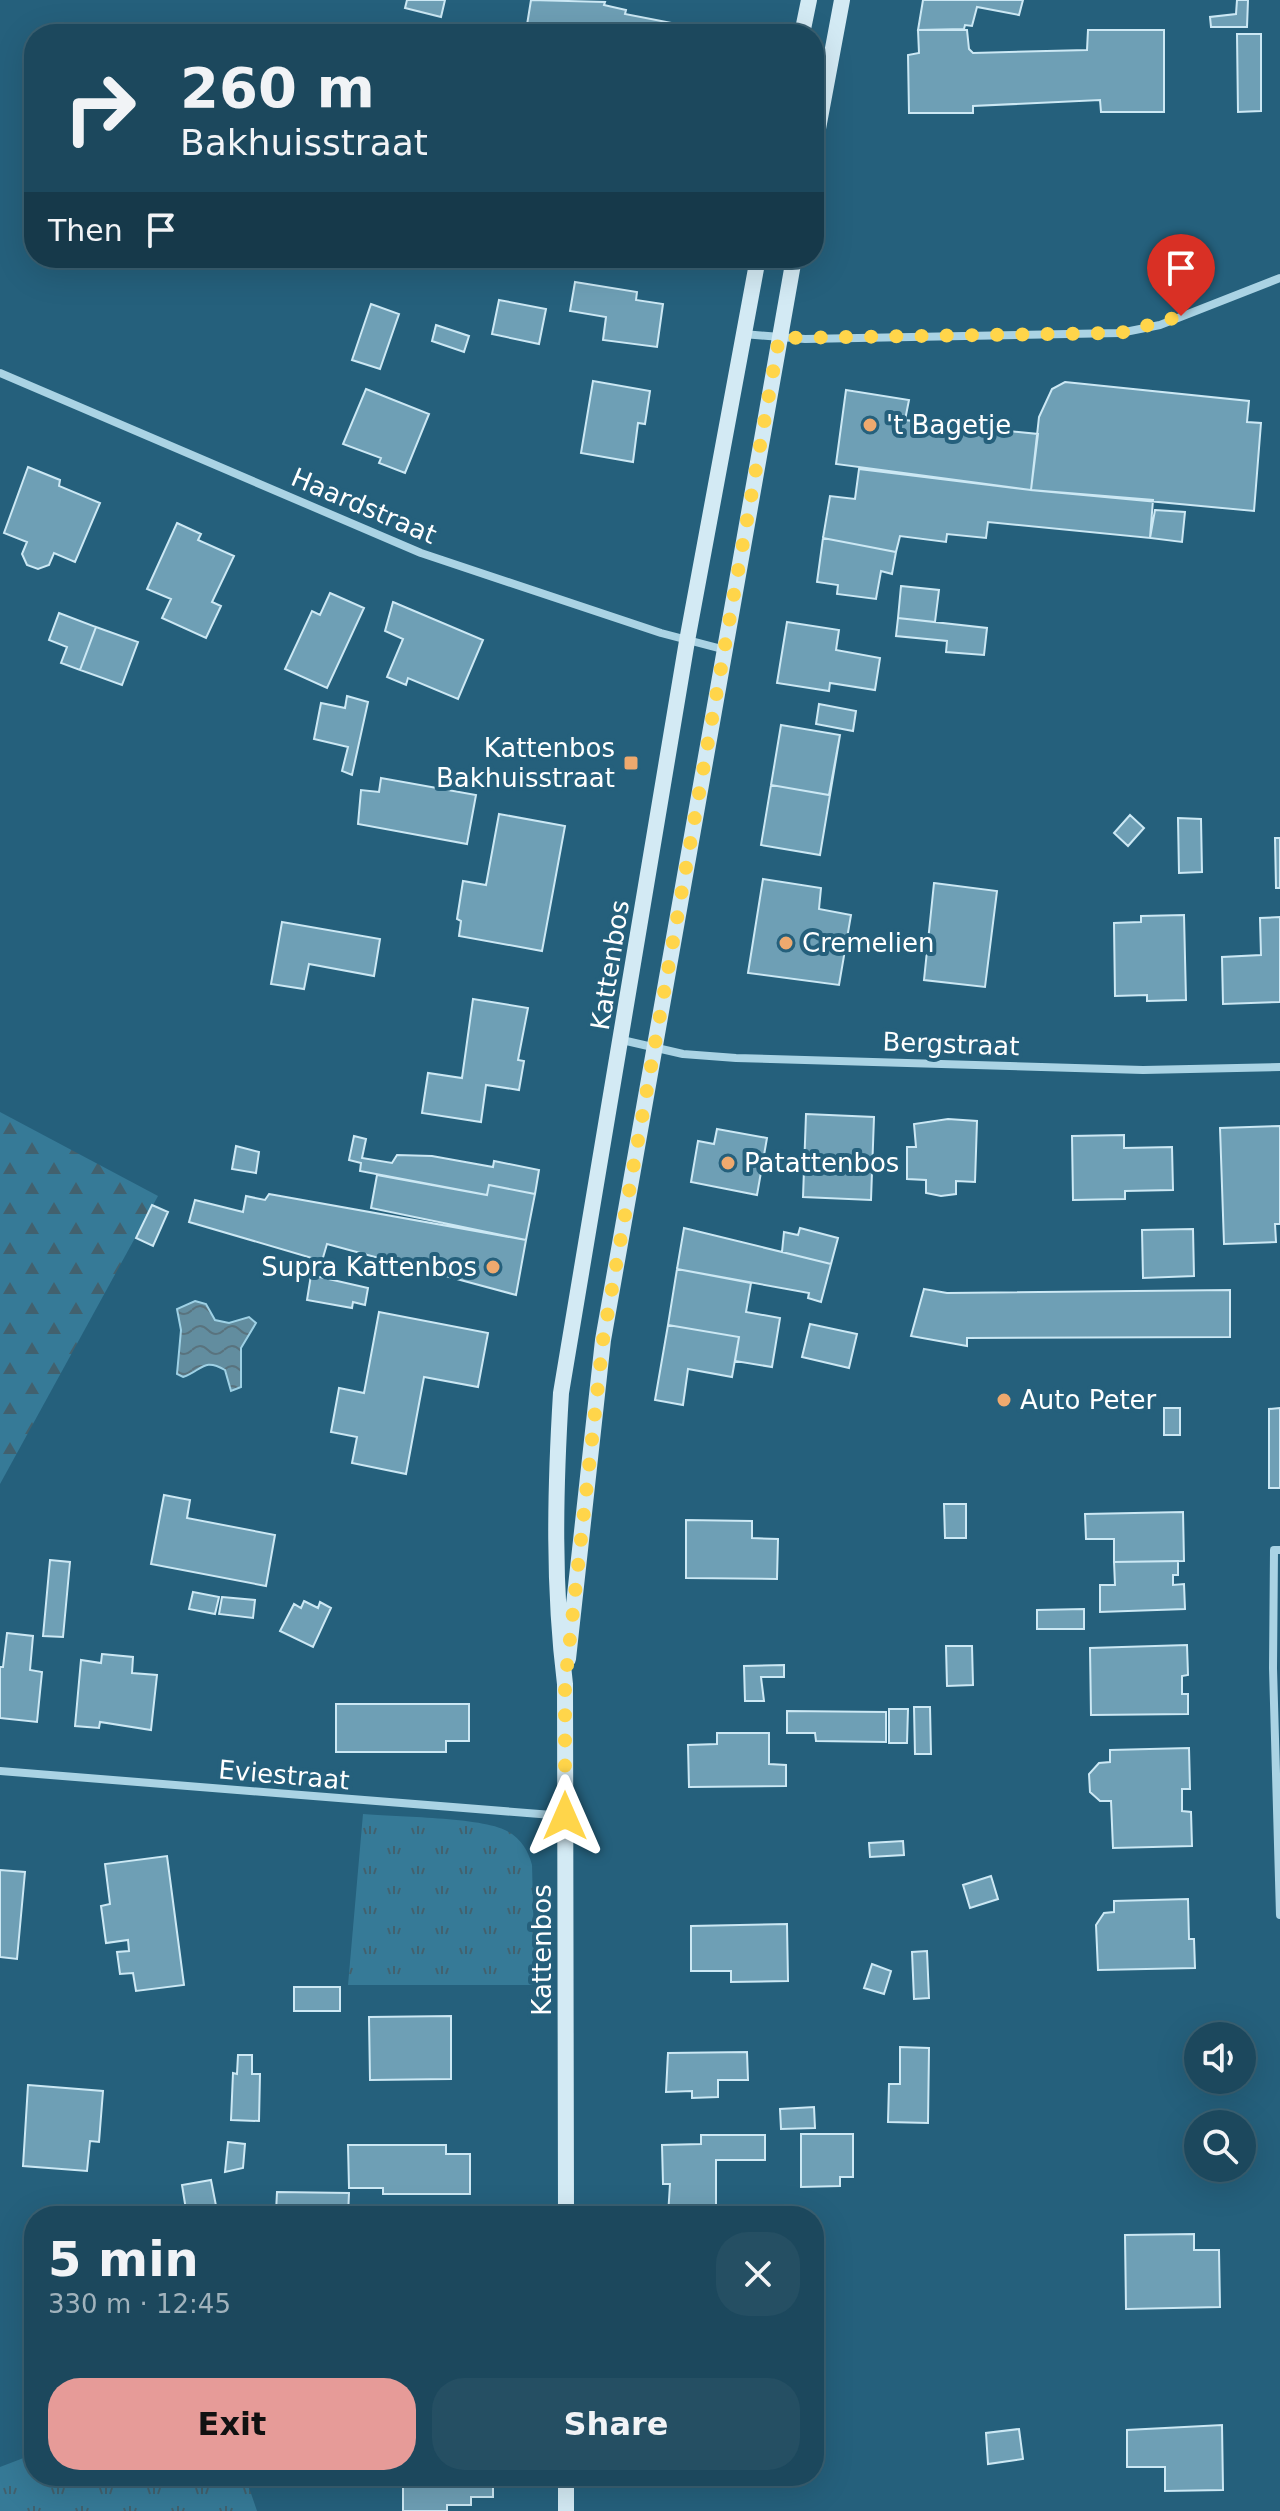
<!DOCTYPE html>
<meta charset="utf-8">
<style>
:root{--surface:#1c485d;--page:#254f63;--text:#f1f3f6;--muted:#a0b2bc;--line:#3a6072;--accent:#e69b98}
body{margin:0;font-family:"DejaVu Sans",sans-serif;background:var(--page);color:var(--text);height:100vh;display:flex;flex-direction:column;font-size:30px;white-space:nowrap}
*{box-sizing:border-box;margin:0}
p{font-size:26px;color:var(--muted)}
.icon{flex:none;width:44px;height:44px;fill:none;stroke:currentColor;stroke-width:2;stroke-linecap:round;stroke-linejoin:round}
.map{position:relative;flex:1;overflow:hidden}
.panel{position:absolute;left:24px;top:2206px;width:800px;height:280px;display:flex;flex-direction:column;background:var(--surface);border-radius:32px;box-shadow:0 8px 32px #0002,0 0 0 2px var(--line)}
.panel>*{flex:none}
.hud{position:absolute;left:24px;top:24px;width:800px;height:244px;border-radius:32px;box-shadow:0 8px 32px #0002,0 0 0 2px var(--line);background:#1c485d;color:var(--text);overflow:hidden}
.tools{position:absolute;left:1184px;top:2022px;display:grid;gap:16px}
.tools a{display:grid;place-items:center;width:72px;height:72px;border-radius:50%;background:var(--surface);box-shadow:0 8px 32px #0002,0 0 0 2px var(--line);font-size:40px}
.pin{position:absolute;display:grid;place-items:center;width:68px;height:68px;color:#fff;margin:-82px -34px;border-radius:50% 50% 50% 0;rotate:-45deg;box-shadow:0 0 8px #0007}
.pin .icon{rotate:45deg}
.me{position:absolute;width:88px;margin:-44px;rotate:0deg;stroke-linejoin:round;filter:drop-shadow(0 0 6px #0008)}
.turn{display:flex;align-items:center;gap:28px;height:168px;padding:0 24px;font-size:36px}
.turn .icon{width:104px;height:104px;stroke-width:2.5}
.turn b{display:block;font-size:56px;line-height:68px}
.then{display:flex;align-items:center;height:76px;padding:0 24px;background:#0003;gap:16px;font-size:30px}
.round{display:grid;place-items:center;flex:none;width:84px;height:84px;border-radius:32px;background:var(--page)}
.head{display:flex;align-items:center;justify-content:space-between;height:136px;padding:0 24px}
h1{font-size:48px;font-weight:600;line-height:60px}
.button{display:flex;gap:16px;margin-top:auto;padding:16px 24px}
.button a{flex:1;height:92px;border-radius:32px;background:var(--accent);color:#111;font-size:32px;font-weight:600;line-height:92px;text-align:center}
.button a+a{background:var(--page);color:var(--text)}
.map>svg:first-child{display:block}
.grass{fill:url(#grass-tufts)}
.forest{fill:url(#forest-firs)}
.water{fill:url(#water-waves);stroke:#9ed1e5;stroke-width:2}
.building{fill:#6e9fb5;stroke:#cce8f4;stroke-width:2}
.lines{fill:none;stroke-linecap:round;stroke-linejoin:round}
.street{stroke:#aad3e4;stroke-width:8}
.secondary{stroke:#d3eaf4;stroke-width:16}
.route{stroke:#ffd54a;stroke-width:14;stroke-dasharray:0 25.2}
.poi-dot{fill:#eea96e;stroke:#25607c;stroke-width:3}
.labels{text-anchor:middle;stroke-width:8;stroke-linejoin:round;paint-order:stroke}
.poi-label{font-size:26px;fill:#fff;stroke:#25607c;text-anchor:start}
.street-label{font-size:26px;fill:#fff;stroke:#25607c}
</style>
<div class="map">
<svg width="1280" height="2511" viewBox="0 0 1280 2511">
<defs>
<pattern id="grass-tufts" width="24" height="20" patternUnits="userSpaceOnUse" patternTransform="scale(2)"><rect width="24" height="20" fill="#367a97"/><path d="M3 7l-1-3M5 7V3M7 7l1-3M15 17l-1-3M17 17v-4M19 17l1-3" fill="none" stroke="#42616e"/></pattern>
<pattern id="forest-firs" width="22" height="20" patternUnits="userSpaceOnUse" patternTransform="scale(2)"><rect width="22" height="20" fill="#367a97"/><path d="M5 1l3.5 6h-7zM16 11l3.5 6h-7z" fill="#42616e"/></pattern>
<pattern id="water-waves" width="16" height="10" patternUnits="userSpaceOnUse" patternTransform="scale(2)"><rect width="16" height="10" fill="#628d9f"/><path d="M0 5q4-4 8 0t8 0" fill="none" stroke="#59737e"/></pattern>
</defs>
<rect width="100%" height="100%" fill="#25607c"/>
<path class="grass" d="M363 1814C396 1817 482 1817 507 1831 521 1839 528 1850 532 1865L535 1985H348Z
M34 2454V2476H245L257 2511H0V2467Z"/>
<path class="forest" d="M0 1112 158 1196 0 1484Z"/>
<path class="water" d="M195 1301 206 1304 215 1320 229 1323 249 1317 256 1323 241 1348V1387L231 1391 225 1370C203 1357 202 1371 183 1377L177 1374 181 1330 177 1309Z"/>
<path class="building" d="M407 0H445L441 17 405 8Z
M531 0 605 2 604 5 626 10 625 14 708 30V34H539L526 31Z
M923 0H1023L1019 15 977 7 972 26 965 25 964 29 918 30Z
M1237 0H1248L1247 27H1211L1210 17 1236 14Z
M918 30H967L969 49 973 53 1087 50 1088 30H1164V112H1101L1100 100 973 106V113H909L908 55 919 53Z
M1237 34H1261V111L1238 112Z
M575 282 637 292 636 300 663 304 657 347 603 340 606 317 570 311Z
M499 300 546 309 539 344 492 334Z
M371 304 399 314 380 369 352 360Z
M436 325 469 336 464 352 432 341Z
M593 381 650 391 645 424 638 423 633 462 581 453Z
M1065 382 1249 401 1247 422 1261 423 1254 511 1031 490 1039 417 1052 389Z
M366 389 429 414 405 473 379 463 381 458 343 444Z
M846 390 909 400 905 420 1038 434 1031 490 836 464Z
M28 467 60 480 59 486 100 503 75 562 54 553 49 565 38 569 27 565 22 554 27 542 4 533Z
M859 469 1031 490 1153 500 1150 538 988 522 986 538 947 534 946 542 900 536 896 552 823 538 830 496 855 499Z
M1155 510 1185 512 1182 542 1150 538Z
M177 523 201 534 198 540 234 556 212 602 221 606 206 638 162 618 171 599 147 589Z
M823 538 896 552 892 574 881 571 876 599 837 594 838 585 817 582Z
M901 586 939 590 935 622 898 618Z
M330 593 364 608 327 688 285 669 312 611 320 615Z
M393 602 483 640 458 699 408 678 406 685 387 677 403 639 385 631Z
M59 613 96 627 80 670 61 663 67 647 49 640Z
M898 618 987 628 984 655 946 652 947 641 896 636Z
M787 622 839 630 836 650 880 658 875 690 830 683 829 691 777 683Z
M96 627 138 642 122 685 80 670Z
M347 696 368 702 352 775 342 771 348 747 314 739 321 703 345 708Z
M819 704 856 711 853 731 816 724Z
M781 725 840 735 820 855 761 845Z
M781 725 840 735 829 795 771 785Z
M381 778 476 795 467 844 358 824 361 790 379 792Z
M499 814 565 826 542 951 459 936 461 921 457 919 463 881 486 885Z
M1130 815 1144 828 1128 846 1114 833Z
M1178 818 1201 819 1202 872 1179 873Z
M1275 838H1280V888H1276Z
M763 879 821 888 819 909 851 915 839 985 748 973Z
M934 883 997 891 985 987 924 980Z
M1184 915 1186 1000 1147 1001V995L1115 996 1114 923 1141 922V916Z
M1280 917V1002L1223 1004 1222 957 1261 955 1260 918Z
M282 922 380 939 374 976 309 964 304 989 271 984Z
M473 999 528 1008 518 1060 524 1061 519 1090 486 1085 481 1122 422 1113 428 1073 462 1078Z
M806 1114 874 1117 871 1200 803 1197Z
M948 1119 977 1121 975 1182 956 1181V1194L941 1196 926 1193V1180L907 1179V1147H916L914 1124Z
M1280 1126V1224H1275L1276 1242 1224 1244 1220 1128Z
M717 1129 767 1138 757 1195 691 1182 698 1141 714 1144Z
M1124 1135V1148L1172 1147 1173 1190 1125 1191V1199L1073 1200 1072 1136Z
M354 1136 366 1139 362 1158 392 1163 397 1155 432 1156 493 1167 494 1161 539 1170 535 1194 489 1185 487 1195 360 1171 361 1163 349 1160Z
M236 1146 259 1152 256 1173 232 1169Z
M377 1175 487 1195 489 1185 535 1194 526 1240 371 1208Z
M269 1194 526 1240 516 1295 327 1244 322 1261 189 1222 195 1200 243 1212 246 1196 265 1200Z
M152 1205 168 1212 153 1246 136 1238Z
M684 1228 831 1264 821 1302 808 1298 809 1293 677 1269Z
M800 1228 838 1238 831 1264 782 1252 784 1232 798 1235Z
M1193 1229 1194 1276 1143 1278 1142 1230Z
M677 1269 751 1283 746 1312 780 1318 772 1367 735 1361 739 1337 668 1325Z
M311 1275 368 1288 365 1305 353 1302 352 1308 307 1300Z
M924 1289 947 1293 1230 1290V1337L967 1338V1346L911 1336Z
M379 1312 488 1333 478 1387 424 1377 406 1474 352 1463 357 1437 331 1432 339 1388 364 1393Z
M810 1324 857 1334 849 1368 802 1357Z
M668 1325 739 1337 732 1377 688 1369 683 1405 655 1400Z
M1164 1408H1180V1435H1164Z
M1280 1408V1488H1269V1409Z
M164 1495 190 1500 187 1518 275 1535 266 1586 151 1564Z
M944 1504H966V1538H945Z
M1183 1512 1184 1561 1114 1562V1539H1086L1085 1514Z
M686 1520 752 1521V1538L778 1539 777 1579 686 1578Z
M50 1560 70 1562 63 1637 43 1636Z
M1178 1561V1575H1173V1585L1184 1584 1185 1609 1100 1612V1585H1115L1114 1562Z
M193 1592 219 1597 215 1614 189 1609Z
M222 1597 255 1600 253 1618 219 1614Z
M304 1601 318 1608 320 1602 331 1608 313 1647 280 1631 294 1604 301 1608Z
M1084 1609V1629H1037V1610Z
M7 1633 33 1636 30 1670 42 1672 37 1722 0 1718V1667H3Z
M1187 1645 1188 1675 1182 1676V1694H1188V1714L1091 1715 1090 1648Z
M946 1646H972L973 1685 947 1686Z
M102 1654 133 1657 132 1673 157 1675 151 1730 100 1722 99 1728 75 1726 81 1660 101 1663Z
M784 1665V1677H761L764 1701H745L744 1666Z
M336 1704H469V1741H446V1752H336Z
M914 1707H930L931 1754H915Z
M889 1709H908L907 1743H889Z
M787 1711 886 1712V1742L816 1741 815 1733H787Z
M717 1733H769V1764L786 1765V1786L689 1787 688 1745 717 1744Z
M1189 1748 1190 1789H1182V1811L1191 1812 1192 1846 1113 1848 1111 1801H1100L1090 1792 1089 1774 1099 1763 1110 1762V1750Z
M903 1841 904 1855 870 1857 869 1843Z
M167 1856 184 1985 136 1991 133 1973 120 1974 117 1952 129 1951 128 1940 106 1943 101 1906 110 1904 105 1864Z
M0 1870 25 1872 17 1959 0 1957Z
M991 1876 998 1899 970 1908 963 1885Z
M1188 1899 1189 1939H1194L1195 1968 1098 1970 1096 1925 1104 1913 1114 1912V1901Z
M787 1924 788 1981 731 1982V1971H691V1926Z
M927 1951 929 1998 914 1999 912 1952Z
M872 1964 891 1971 884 1994 864 1988Z
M294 1987H340V2011H294Z
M451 2016V2079L370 2080 369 2017Z
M900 2047 929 2048 928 2123 888 2122 889 2084H900Z
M747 2052 748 2080H718V2097L692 2098V2091L666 2092 668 2053Z
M238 2055H252V2074H260L259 2121 231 2120 233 2073 237 2074Z
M28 2085 103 2091 99 2142 90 2141 87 2171 23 2166Z
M814 2107 815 2128 781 2129 780 2109Z
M801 2134H853V2177H840V2186L801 2187Z
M701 2135H765V2160H716V2216H668L670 2184H663L662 2145 701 2144Z
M228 2142 245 2144 243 2168 225 2172Z
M348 2145H446V2154H470V2194H383V2188H349Z
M211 2180 218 2216H187L182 2185Z
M277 2192 349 2193 348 2216H266V2213L276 2212Z
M1194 2234V2250H1219L1220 2307 1126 2309 1125 2235Z
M1222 2425 1223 2490 1165 2491V2467H1127V2430Z
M1019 2429 1023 2459 988 2464 986 2433Z
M444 2476H493V2497H471V2505H447V2511H403V2484H444Z"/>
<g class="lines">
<path class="street" d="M743 334 805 339 1120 333 1160 325 1280 278
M0 373 421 553 661 633 722 649
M622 1040 683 1054 736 1058 1143 1070 1280 1067
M1280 1550H1274L1273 1668 1280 1915
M0 1771 565 1816"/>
<path class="secondary" d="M802 34 809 0
M814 150 842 0
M568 1659 603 1340 794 258
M566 2216 565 1684C553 1587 555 1491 561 1393L687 641 758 258
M566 2511V2476"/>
</g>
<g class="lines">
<path class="route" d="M565 1816V1684L603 1340 779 338 1120 333 1181 316"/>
</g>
<g class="poi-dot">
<circle cx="870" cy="425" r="8"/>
<rect x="623" y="755" width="16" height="16" rx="4"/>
<circle cx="786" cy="943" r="8"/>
<circle cx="728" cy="1163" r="8"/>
<circle cx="493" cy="1267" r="8"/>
<circle cx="1004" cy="1400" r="8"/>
</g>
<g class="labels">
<g class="poi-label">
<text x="886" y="434">'t Bagetje</text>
<text x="615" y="757" text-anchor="end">Kattenbos<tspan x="615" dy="30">Bakhuisstraat</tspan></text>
<text x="802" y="952">Cremelien</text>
<text x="744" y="1172">Patattenbos</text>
<text x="477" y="1276" text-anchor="end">Supra Kattenbos</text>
<text x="1020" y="1409">Auto Peter</text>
</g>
<g class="street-label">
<text transform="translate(364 506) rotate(23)" y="9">Haardstraat</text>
<text transform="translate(610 965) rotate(-81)" y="9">Kattenbos</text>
<text transform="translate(951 1044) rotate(2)" y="9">Bergstraat</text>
<text transform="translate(284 1775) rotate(5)" y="9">Eviestraat</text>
<text transform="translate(542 1950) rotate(-90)" y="9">Kattenbos</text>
</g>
</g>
</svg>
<div class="tools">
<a><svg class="icon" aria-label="sound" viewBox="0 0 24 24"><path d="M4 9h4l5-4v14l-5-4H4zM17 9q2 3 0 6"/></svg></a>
<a><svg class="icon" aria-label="search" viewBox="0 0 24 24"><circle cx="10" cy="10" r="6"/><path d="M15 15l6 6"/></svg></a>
</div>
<div class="pin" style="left:1181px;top:316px;background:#d93025"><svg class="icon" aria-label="arrive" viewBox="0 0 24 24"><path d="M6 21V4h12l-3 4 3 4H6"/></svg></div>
<svg class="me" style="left:565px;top:1816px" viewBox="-20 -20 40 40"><path d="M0-17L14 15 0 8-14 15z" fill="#ffd54a" stroke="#fff" stroke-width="4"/></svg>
<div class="hud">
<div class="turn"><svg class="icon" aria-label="right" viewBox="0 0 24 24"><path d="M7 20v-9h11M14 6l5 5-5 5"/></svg><div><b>260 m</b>Bakhuisstraat</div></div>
<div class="then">Then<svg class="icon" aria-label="arrive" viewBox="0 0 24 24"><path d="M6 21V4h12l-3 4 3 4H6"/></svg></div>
</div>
<section class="panel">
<div class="head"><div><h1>5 min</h1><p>330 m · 12:45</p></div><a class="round"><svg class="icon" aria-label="close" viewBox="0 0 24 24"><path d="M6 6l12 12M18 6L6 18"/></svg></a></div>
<div class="button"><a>Exit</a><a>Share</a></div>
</section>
</div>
